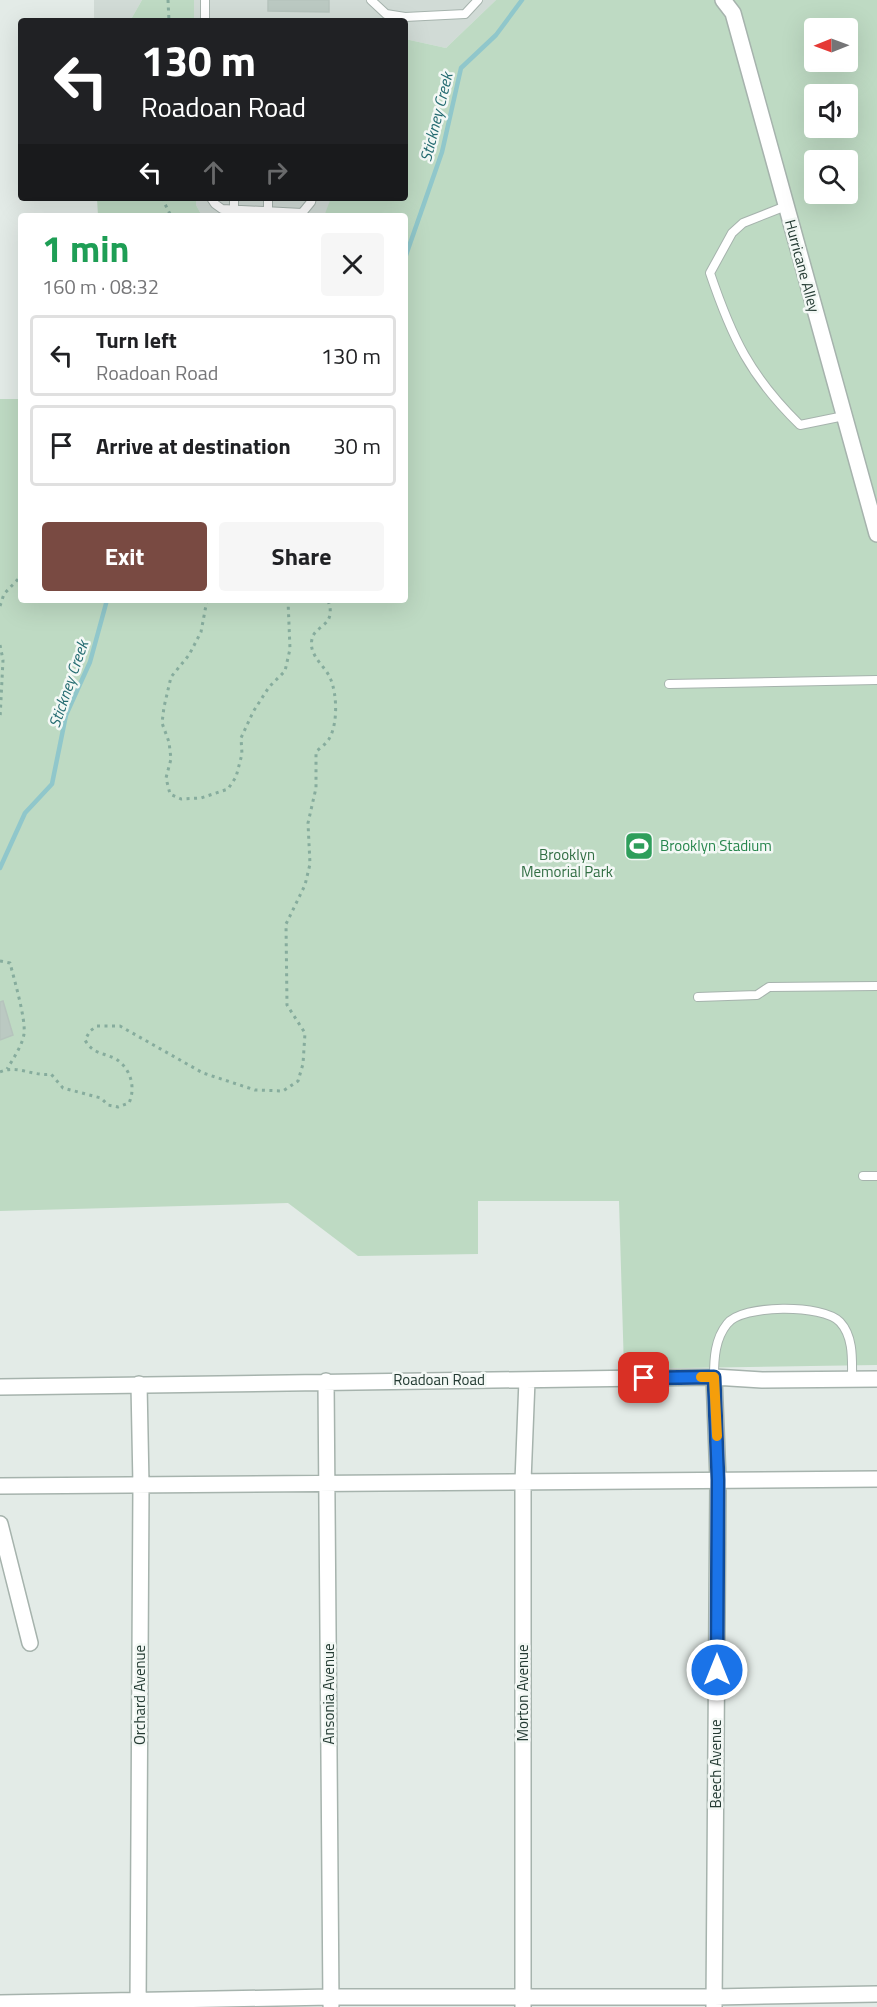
<!DOCTYPE html>
<meta charset="utf-8">
<style>
:root{--surface:#fff;--page:#f6f6f6;--text:#202124;--muted:#757577;--line:#e0e0e0;--accent:#794a42}
body{margin:0;font-family:"Titillium Web",sans-serif;background:var(--page);color:var(--text);height:100vh;display:flex;flex-direction:column;font-size:22px;white-space:nowrap}
*{box-sizing:border-box;margin:0}
p{font-size:20px;color:var(--muted)}
.icon{flex:none;width:33px;height:33px;fill:none;stroke:currentColor;stroke-width:2;stroke-linecap:round;stroke-linejoin:round}
.map{position:relative;flex:1;overflow:hidden}
.drawer{position:absolute;left:18px;top:213px;width:390px;height:390px;display:flex;flex-direction:column;background:var(--surface);border-radius:6px;box-shadow:0 6px 24px #0002}
.drawer>*{flex:none}
.top-card{position:absolute;left:18px;top:18px;width:390px;height:183px;border-radius:6px;box-shadow:0 6px 24px #0002;background:#202124;color:#fff;overflow:hidden}
.needle{width:39px;rotate:269deg}
.controls{position:absolute;left:804px;top:18px;display:grid;gap:12px}
.controls a{display:grid;place-items:center;width:54px;height:54px;border-radius:6px;background:var(--surface);box-shadow:0 6px 24px #0002;font-size:30px}
.pin{position:absolute;display:grid;place-items:center;width:51px;height:51px;color:#fff;margin:-26px;border-radius:12px;box-shadow:0 3px 9px #0006}
.me{position:absolute;width:66px;margin:-33px;rotate:0deg;stroke-linejoin:round;filter:drop-shadow(0 0 4px #0008)}
.turn{display:flex;align-items:center;gap:21px;height:126px;padding:0 24px;font-size:27px}
.turn .icon{width:78px;height:78px;stroke-width:2.5}
.turn b{display:block;font-size:42px;line-height:51px}
.lanes{display:flex;align-items:center;height:57px;padding:0 24px;background:#0003;justify-content:center;gap:30px;direction:ltr}
.lanes .off{opacity:.35}
.round{display:grid;place-items:center;flex:none;width:63px;height:63px;border-radius:6px;background:var(--page)}
.summary{display:flex;align-items:center;justify-content:space-between;height:102px;padding:0 24px}
h1{font-size:36px;font-weight:700;line-height:45px;color:#1e9e55}
.cta{display:flex;gap:12px;margin-top:auto;padding:12px 24px}
.cta a{flex:1;height:69px;border-radius:6px;background:var(--accent);color:#fff;font-size:24px;font-weight:700;line-height:69px;text-align:center}
.cta a+a{background:var(--page);color:var(--text)}
ul{padding:0;list-style:none}
li{display:flex;align-items:center;gap:18px;height:81px;margin:0 12px 9px;padding:0 12px;border:3px solid var(--line);border-radius:6px}
li div{flex:1}
li b{display:block;font-size:22px}
li em{font-style:normal}
.map>svg:first-child{display:block}
.built{fill:#d1dbd6}
.green{fill:#bedac3;fill-rule:evenodd}
.lines{fill:none;stroke-linecap:round;stroke-linejoin:round}
.stream{stroke:#90c7cb;stroke-width:4.5}
.building{fill:#bbc9c2;stroke:#b6c4bd;stroke-width:1.5}
.service-casing{stroke:#a6b3ad;stroke-width:10}
.minor-casing{stroke:#a6b3ad;stroke-width:18}
.path{stroke:#86ac9d;stroke-width:3;stroke-dasharray:3 4.5;stroke-linecap:butt}
.service{stroke:#fff;stroke-width:8}
.minor{stroke:#fff;stroke-width:15}
.route-casing{stroke:#114b97;stroke-width:15}
.route{stroke:#1a73e8;stroke-width:10}
.slow{stroke:#f59e0b;stroke-width:10}
.labels{text-anchor:middle;stroke-width:5;stroke-linejoin:round;paint-order:stroke}
.street-label{font-size:15px;fill:#243b33;stroke:#f3f8f5}
.leisure-label{font-size:15px;fill:#27864d;stroke:#f3f8f5;text-anchor:start}
.park-label{font-size:15px;fill:#326e44;stroke:#f3f8f5}
.water-label{font-size:16px;font-style:italic;fill:#246b71;stroke:#f3f8f5}
</style>
<div class="map">
<svg width="877" height="2007" viewBox="0 0 877 2007">
<rect width="100%" height="100%" fill="#e3ebe7"/>
<path class="built" d="M94 0H162H142L130 21H94Z
M194 0H496L446 48 405 39V21H194Z
M196 198H331V201L324 216H202L196 205Z"/>
<path class="green" d="M142 0H194V21H130Z
M496 0H877V1365L624 1369 619 1201H478V1254L358 1256 288 1203 0 1211V399H21V600H405V216H324L331 198H405V39L446 48ZM814 28H848V62H814ZM814 94H848V128H814ZM814 160H848V194H814Z
M97 198H196V205L202 216H98Z"/>
<g class="lines">
<path class="stream" d="M405 258 442 152 461 68 496 35 522 0
M0 868 25 813 52 784 66 715 90 662 107 600"/>
</g>
<path class="building" d="M268 0H329V12L268 11Z
M3 1001 13 1035 0 1040V1002Z"/>
<g class="lines">
<g class="service-casing">
<path id="service" d="M371 0 386 14 405 17 465 14 478 0
M205 21V0
M211 198 215 204 222 209 302 213 311 202 312 198
M234 198V209
M268 198V211
M786 206 743 223 732 233 710 273C732 338 750 376 800 425L844 416
M669 684 877 680
M698 997 757 995 769 987 877 986
M863 1176H877
M714 1377C714 1358 715 1339 727 1324 742 1304 823 1304 840 1322 854 1337 852 1361 852 1379"/>
</g>
<g class="minor-casing">
<path id="minor" d="M723 0 733 13 877 534
M714 1377 718 1480 714 2007
M326 1381 331 2005
M0 1387 714 1377 762 1380 877 1379
M0 1486 877 1479
M0 1524 30 1643
M0 2003 331 1997H714L877 1994
M138 2007 141 1485 139 1384
M523 2007V1481L527 1380"/>
</g>
<path class="path" d="M168 0 169 21
M162 198 171 216
M207 600 201 632 189 655 171 677 164 707 162 723 169 742 171 759 166 778 170 794 181 799 201 798 228 789 236 777 242 754 241 738 253 712 269 687 285 671 290 649 288 600
M0 606 4 594 21 576
M0 645 3 660 0 719
M0 961 10 963C14 979 26 1019 24 1034 22 1046 13 1059 7 1069
M0 1072C17 1064 33 1077 51 1074L63 1088 101 1098 108 1105 118 1107 129 1103C135 1090 132 1073 121 1063 110 1052 94 1057 85 1040L90 1031 97 1026H120L203 1073 255 1090 283 1091 298 1081 303 1064 305 1033 287 1005 286 924 305 885 310 864 308 823 316 788V752C320 748 326 744 329 739 338 724 337 695 331 680 326 666 308 656 312 639 314 628 329 626 330 614 331 609 329 604 328 600"/>
<use href="#service" class="service"/>
<use href="#minor" class="minor"/>
</g>
<g class="lines">
<g class="route-casing">
<path id="route" d="M644 1378 714 1377 718 1480 717 1670"/>
</g>
<use href="#route" class="route"/>
<path class="slow" d="M701 1377H714L717 1436"/>
</g>
<defs>
<g id="stadium-square" transform="scale(1.5)"><rect x="-9" y="-9" width="18" height="18" rx="4" fill="#2e9e5b" stroke="#f3f8f5"/><path d="M0-5a6.5 5 0 1 0 0 10a6.5 5 0 1 0 0-10ZM-3.5-1.8h7v3.6h-7Z" fill="#fff"/></g>
</defs>
<g fill-rule="evenodd">
<use href="#stadium-square" x="639" y="846"/>
</g>
<g class="labels">
<g class="street-label">
<text transform="translate(802 266) rotate(75)" y="5">Hurricane Alley</text>
<text x="439" y="1385">Roadoan Road</text>
<text transform="translate(523 1693) rotate(-90)" y="5">Morton Avenue</text>
<text transform="translate(329 1694) rotate(-90)" y="5">Ansonia Avenue</text>
<text transform="translate(140 1695) rotate(-90)" y="5">Orchard Avenue</text>
<text transform="translate(716 1764) rotate(-90)" y="5">Beech Avenue</text>
</g>
<g class="leisure-label">
<text x="660" y="851">Brooklyn Stadium</text>
</g>
<g class="park-label">
<text x="567" y="860">Brooklyn<tspan x="567" dy="17">Memorial Park</tspan></text>
</g>
<g class="water-label">
<text transform="translate(436 117) rotate(-76)" y="6">Stickney Creek</text>
<text transform="translate(68 684) rotate(-71)" y="6">Stickney Creek</text>
</g>
</g>
</svg>
<div class="controls">
<a><svg class="needle" viewBox="-14 -14 28 28"><path d="M0-13l5 13h-10z" fill="#e53935"/><path d="M0 13l5-13h-10z" fill="#757577"/></svg></a>
<a><svg class="icon" aria-label="sound" viewBox="0 0 24 24"><path d="M4 9h4l5-4v14l-5-4H4zM17 9q2 3 0 6"/></svg></a>
<a><svg class="icon" aria-label="search" viewBox="0 0 24 24"><circle cx="10" cy="10" r="6"/><path d="M15 15l6 6"/></svg></a>
</div>
<div class="pin" style="left:644px;top:1378px;background:#d93025"><svg class="icon" aria-label="arrive" viewBox="0 0 24 24"><path d="M6 21V4h12l-3 4 3 4H6"/></svg></div>
<svg class="me" style="left:717px;top:1670px" viewBox="-20 -20 40 40"><circle r="17" fill="#1a73e8" stroke="#fff" stroke-width="3"/><path d="M0-11L8 9 0 5-8 9z" fill="#fff"/></svg>
<div class="top-card">
<div class="turn"><svg class="icon" aria-label="left" viewBox="0 0 24 24"><path d="M17 20v-9H6M10 6l-5 5 5 5"/></svg><div><b>130 m</b>Roadoan Road</div></div>
<div class="lanes"><svg class="icon" aria-label="left" viewBox="0 0 24 24"><path d="M17 20v-9H6M10 6l-5 5 5 5"/></svg><svg class="icon off" aria-label="ahead" viewBox="0 0 24 24"><path d="M12 20V5M6 11l6-6 6 6"/></svg><svg class="icon off" aria-label="right" viewBox="0 0 24 24"><path d="M7 20v-9h11M14 6l5 5-5 5"/></svg></div>
</div>
<section class="drawer">
<div class="summary"><div><h1>1 min</h1><p>160 m · 08:32</p></div><a class="round"><svg class="icon" aria-label="close" viewBox="0 0 24 24"><path d="M6 6l12 12M18 6L6 18"/></svg></a></div>
<ul>
<li><svg class="icon" aria-label="left" viewBox="0 0 24 24"><path d="M17 20v-9H6M10 6l-5 5 5 5"/></svg><div><b>Turn left</b><p>Roadoan Road</p></div><em>130 m</em></li>
<li><svg class="icon" aria-label="arrive" viewBox="0 0 24 24"><path d="M6 21V4h12l-3 4 3 4H6"/></svg><div><b>Arrive at destination</b></div><em>30 m</em></li>
</ul>
<div class="cta"><a>Exit</a><a>Share</a></div>
</section>
</div>
